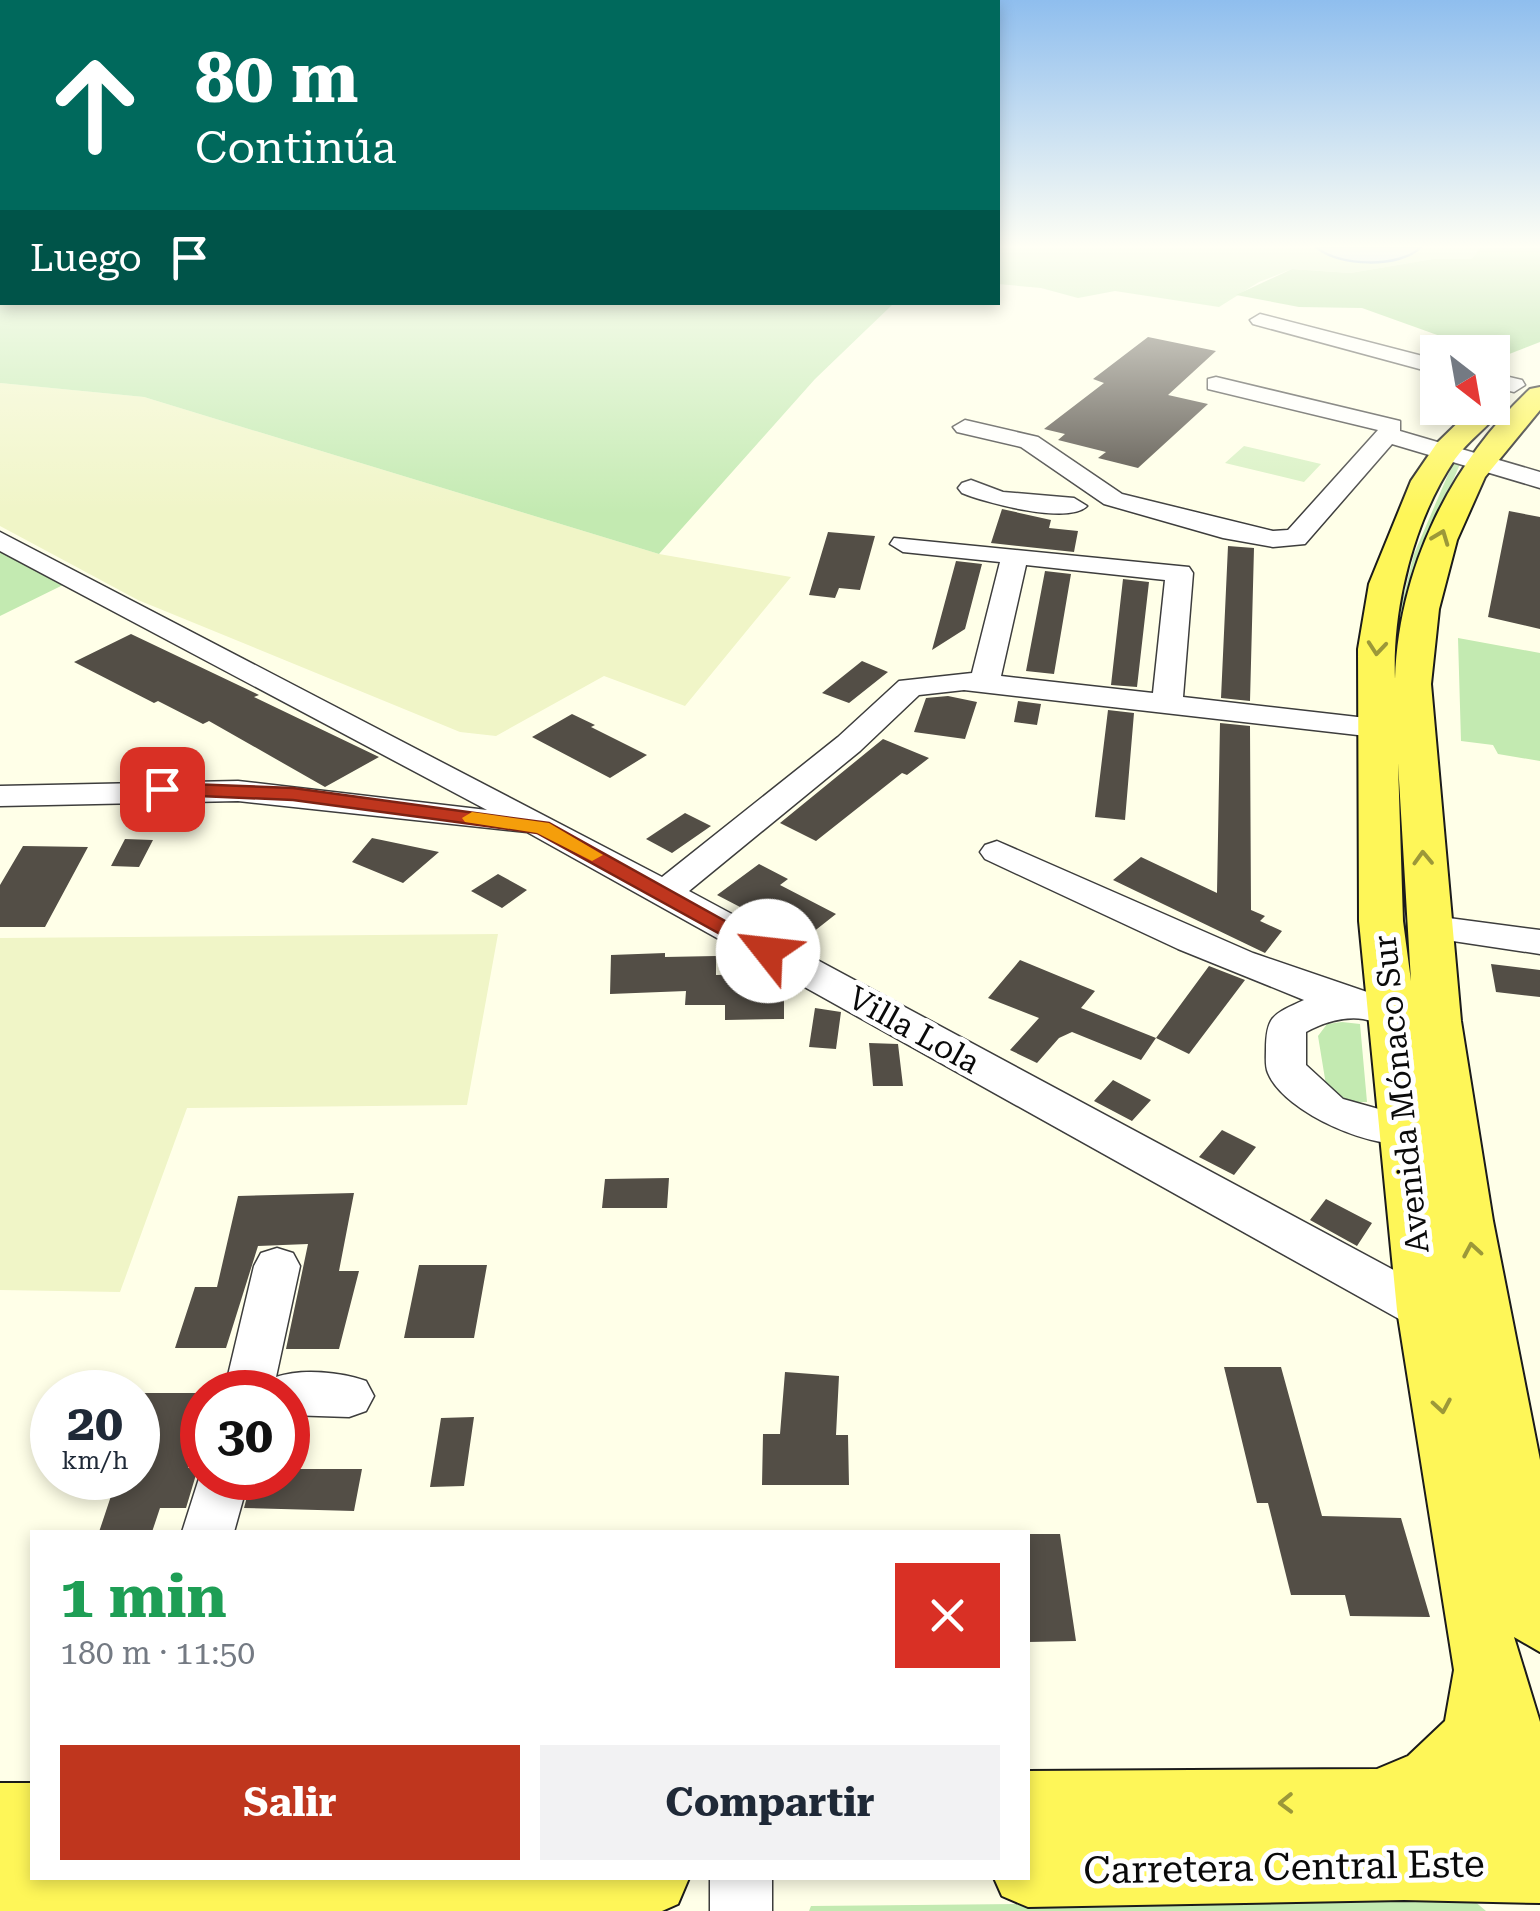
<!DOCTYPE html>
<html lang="es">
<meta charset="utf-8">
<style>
:root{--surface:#fff;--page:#f2f2f3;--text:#1f2937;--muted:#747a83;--accent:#bf361e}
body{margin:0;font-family:"Roboto Serif",serif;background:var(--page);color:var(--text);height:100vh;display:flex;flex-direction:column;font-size:38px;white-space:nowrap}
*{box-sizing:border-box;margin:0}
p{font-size:32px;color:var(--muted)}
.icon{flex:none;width:55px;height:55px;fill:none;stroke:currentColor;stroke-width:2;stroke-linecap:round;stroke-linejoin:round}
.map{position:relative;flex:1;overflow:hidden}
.panel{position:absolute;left:30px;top:1530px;width:1000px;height:350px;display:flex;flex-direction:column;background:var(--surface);border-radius:0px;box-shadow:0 5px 15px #0003}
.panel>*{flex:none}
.banner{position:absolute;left:0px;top:0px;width:1000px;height:305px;box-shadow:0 5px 15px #0003;background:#00695c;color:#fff;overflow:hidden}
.needle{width:65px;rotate:149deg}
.buttons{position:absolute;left:1420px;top:335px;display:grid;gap:20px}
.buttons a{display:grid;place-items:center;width:90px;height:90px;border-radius:0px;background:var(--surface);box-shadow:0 5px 15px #0003;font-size:50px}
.speed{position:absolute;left:30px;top:1370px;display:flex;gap:20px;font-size:50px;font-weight:700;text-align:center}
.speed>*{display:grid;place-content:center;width:130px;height:130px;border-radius:50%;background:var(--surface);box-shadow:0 5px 15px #0003;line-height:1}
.speed small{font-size:25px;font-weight:400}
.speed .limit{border:15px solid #d22;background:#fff;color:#111}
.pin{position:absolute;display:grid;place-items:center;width:85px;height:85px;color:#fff;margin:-42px;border-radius:20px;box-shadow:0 5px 15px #0006}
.me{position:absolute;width:110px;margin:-55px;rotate:299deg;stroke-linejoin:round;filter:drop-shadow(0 0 8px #0008)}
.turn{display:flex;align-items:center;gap:35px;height:210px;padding:0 30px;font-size:45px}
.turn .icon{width:130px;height:130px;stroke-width:2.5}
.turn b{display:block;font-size:70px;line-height:85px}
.then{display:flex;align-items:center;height:95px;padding:0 30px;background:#0003;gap:20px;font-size:38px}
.round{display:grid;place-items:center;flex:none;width:105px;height:105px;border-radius:0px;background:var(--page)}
.head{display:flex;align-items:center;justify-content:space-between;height:170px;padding:0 30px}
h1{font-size:60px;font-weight:700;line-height:75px;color:#1e9e55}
.button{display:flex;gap:20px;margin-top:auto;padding:20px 30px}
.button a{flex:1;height:115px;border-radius:0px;background:var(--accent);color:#fff;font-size:40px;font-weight:700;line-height:115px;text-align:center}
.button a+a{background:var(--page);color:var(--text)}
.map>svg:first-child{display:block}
.farmland{fill:#f0f5c7}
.green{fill:#c3eab1}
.forest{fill:#a3db90}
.pitch{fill:#d8f1c3}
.water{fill:#aaccf8;stroke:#2f71d2;stroke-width:2.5}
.building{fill:#534e46}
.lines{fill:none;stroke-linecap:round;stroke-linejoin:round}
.minor-casing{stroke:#3d3d3d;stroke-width:3}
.major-casing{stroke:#1b1b1b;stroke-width:4}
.minor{fill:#fff;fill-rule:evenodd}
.major{fill:#fef658;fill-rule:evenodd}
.oneway{stroke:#9c9839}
.route{fill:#bf361e;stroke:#7c2314;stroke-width:2.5}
.slow{fill:#f59e0b}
.labels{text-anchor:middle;stroke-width:10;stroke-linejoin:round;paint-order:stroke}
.street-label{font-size:32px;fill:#0a0a0a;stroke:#fff}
.near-street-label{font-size:38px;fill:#0a0a0a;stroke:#fff}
</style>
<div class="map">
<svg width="1540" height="1911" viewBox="0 0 1540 1911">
<rect width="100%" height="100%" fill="#ffffe8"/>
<path class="farmland" d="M0 383 144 397 659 554 791 577 685 706 604 676 496 736 460 732 138 600 0 526Z
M498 934 467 1105 187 1108 120 1292 0 1290V938Z"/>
<path class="green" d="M0 247 2 302 892 305 815 379 659 554 144 397 0 383Z
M998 247H1316L1321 251 1481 247 1473 259H1433L1350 273 1292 269 1259 282 1219 307 1115 291 1078 298 1041 288 998 284Z
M1453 463 1460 464 1421 556 1401 763 1405 902 1395 901 1391 646 1414 554Z
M0 551 65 584 0 616Z
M1458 638 1540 653V761L1498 754 1493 745 1461 741Z
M1342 1022 1360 1024 1367 1102H1347L1326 1085 1318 1036 1327 1024Z
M1473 1900 1486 1911H809L811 1906Z"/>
<path class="forest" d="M1481 247H1540V342L1504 356 1493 355 1362 308 1299 307 1236 295 1292 269 1350 273 1433 259H1472Z"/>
<path class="pitch" d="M1244 446 1321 464 1304 482 1225 463Z"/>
<path class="water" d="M1316 247H1421C1401 268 1338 267 1316 247Z"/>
<path class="building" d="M1148 337 1216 351 1168 395 1208 404 1138 468 1098 458 1106 452 1058 440 1065 434 1044 429 1104 383 1093 379Z
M1002 509 1051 520 1049 528 1078 531 1074 552 991 543Z
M1509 511 1540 517V629L1488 617Z
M828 532 875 536 860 590 839 588 835 598 809 595Z
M1228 546 1254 548 1250 701 1221 698Z
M956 561 982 564 965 629 932 650Z
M1045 571 1071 574 1054 674 1026 671Z
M1123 579 1149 582 1137 687 1111 685Z
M131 634 259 695 254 697 379 757 325 787 209 721 203 724 158 701 154 703 74 662Z
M862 661 888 672 849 703 822 693Z
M948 696 977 702 965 739 914 732 926 698Z
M1018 701 1041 704 1037 725 1014 722Z
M1108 710 1134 713 1125 820 1095 817Z
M572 714 595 725 591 727 647 755 610 778 532 737Z
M1220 723 1250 726 1251 910 1265 916 1260 921 1282 931 1265 953 1113 880 1141 857 1217 893Z
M883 739 929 758 907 775 902 773 816 841 780 823Z
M685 813 711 826 672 853 646 839Z
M372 838 439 852 403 883 352 862Z
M125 839 153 840 139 867 111 866Z
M23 846 88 847 45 927H0V885Z
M759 864 788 879 780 885 836 914 803 940 717 895Z
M498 874 527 890 502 908 471 891Z
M665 953V957L716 956V975L774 974 784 980V1019L725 1020V1005H685L686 991 610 994 611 955Z
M1020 960 1095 991 1081 1008 1156 1038 1141 1060 1072 1032 1059 1038 1037 1063 1010 1050 1039 1018 988 998Z
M1491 964 1540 970V997L1496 992Z
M1209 966 1245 980 1189 1054 1156 1038Z
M815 1008 841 1012 836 1049 809 1047Z
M869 1043 898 1044 903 1086H873Z
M1113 1080 1151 1100 1132 1121 1094 1101Z
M1222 1130 1256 1147 1234 1175 1199 1157Z
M669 1178 667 1208H602L605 1179Z
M354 1193 339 1271H359L339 1349H286L308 1244 258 1246 226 1348H175L195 1287H217L238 1196Z
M1326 1199 1372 1223 1357 1246 1310 1220Z
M419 1265H487L474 1338H404Z
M1224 1367H1281L1322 1516 1401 1518 1430 1617 1350 1616 1345 1595H1291L1268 1503H1257Z
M785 1372 839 1376 836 1435H848L849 1485H762L763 1434H780Z
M138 1393H202V1423L188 1468H198L186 1508H160L152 1532H99L117 1478H138Z
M474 1417 464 1486 430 1487 441 1418Z
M288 1469H362L354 1511 244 1508 252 1478H288Z
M1028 1534H1060L1076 1641 1028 1642Z"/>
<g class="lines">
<g class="minor-casing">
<path id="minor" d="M1260 314 1438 360V374L1253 324 1250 320Z
M1492 373 1522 380 1525 385 1514 392 1492 387Z
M1216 377 1400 421V431L1540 472V488L1392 444 1305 544 1273 547 1223 538 1104 504 1021 447 957 432 953 427 965 420 1038 437 1122 494 1273 531 1288 530 1378 430 1208 389V379Z
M971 480 1003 492 1074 498 1087 506C1069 525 986 503 962 493L958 488 962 483Z
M0 532 662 877 838 737 899 681 972 673 1000 562 903 552 890 544 894 538 1189 567 1193 573 1183 697 1375 719 1386 721 1391 728 1386 735 1375 737 964 690 919 695 860 751 689 891 1442 1296 1448 1310 1442 1324 1425 1329 1408 1324 527 832 238 801 0 806V786L238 781 487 810 0 551ZM1026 565 1165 580 1153 693 1001 676Z
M997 841 1253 953 1405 1005 1411 1014 1405 1023C1388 1028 1380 1022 1363 1019 1344 1016 1322 1023 1306 1032V1065L1343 1099 1418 1120 1424 1131 1418 1142C1379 1154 1284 1113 1268 1073 1265 1066 1266 1058 1266 1050 1266 1015 1274 1014 1304 1000L1178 949 985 859 980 852 985 845Z
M1426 915 1540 930V954L1413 935 1408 927 1413 919Z
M277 1248 293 1253 300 1266 276 1377C302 1368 341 1372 366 1381L374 1396 366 1411 349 1417 288 1415V1392H224L254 1266 261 1253Z
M202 1469V1478H249L234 1532H182Z
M710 1878H772V1911H710Z"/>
</g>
<g class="major-casing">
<path id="major" d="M1540 387V410L1485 477 1457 540 1439 609 1431 684 1461 1021 1493 1221 1540 1460V1652L1514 1637 1540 1722V1903L1404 1900 1028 1907 1002 1896 994 1878H1028V1771L1377 1769 1408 1756 1445 1721 1454 1670 1397 1310 1359 921 1358 649 1369 584 1411 481 1437 443 1473 408H1492V401L1502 408C1489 427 1468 440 1455 459 1414 520 1392 606 1395 679 1399 568 1450 464 1530 389ZM1398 763 1411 981 1403 921Z
M0 1783H32V1878H689L678 1904 662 1911H0Z"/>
</g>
<use href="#minor" class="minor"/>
<use href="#major" class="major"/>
</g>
<defs><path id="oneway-chevron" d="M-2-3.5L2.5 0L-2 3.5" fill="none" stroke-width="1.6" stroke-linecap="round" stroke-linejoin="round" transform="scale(2.5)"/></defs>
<g class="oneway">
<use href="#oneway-chevron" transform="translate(1441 537) rotate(-69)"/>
<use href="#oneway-chevron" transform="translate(1377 648) rotate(95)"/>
<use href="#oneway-chevron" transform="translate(1423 858) rotate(-92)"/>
<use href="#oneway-chevron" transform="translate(1472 1250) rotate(-100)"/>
<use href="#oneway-chevron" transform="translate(1442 1406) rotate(80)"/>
<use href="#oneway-chevron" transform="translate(1286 1803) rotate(179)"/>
</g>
<linearGradient id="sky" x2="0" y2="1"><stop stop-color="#8fbeee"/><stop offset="0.48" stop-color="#fffff5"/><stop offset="1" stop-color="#fffff5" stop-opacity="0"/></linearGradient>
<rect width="1540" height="514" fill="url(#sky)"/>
<path class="route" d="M162 783 293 788 549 823 779 951 776 956H760L537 833 293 800 155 794V785Z"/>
<path class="slow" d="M472 812 549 823 603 855 592 861 537 833 465 822 462 818Z"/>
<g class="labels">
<g class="street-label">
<text transform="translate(914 1030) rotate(29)" y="11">Villa Lola</text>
<text transform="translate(1401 1094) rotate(-96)" y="11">Avenida Mónaco Sur</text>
</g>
<g class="near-street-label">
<text transform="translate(1284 1867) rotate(-1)" y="13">Carretera Central Este</text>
</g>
</g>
</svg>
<div class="buttons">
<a><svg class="needle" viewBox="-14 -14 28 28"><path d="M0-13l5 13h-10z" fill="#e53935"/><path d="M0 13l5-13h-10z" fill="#747a83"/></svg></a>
</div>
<div class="speed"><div>20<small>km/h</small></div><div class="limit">30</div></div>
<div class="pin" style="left:162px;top:789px;background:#d93025"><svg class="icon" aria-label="arrive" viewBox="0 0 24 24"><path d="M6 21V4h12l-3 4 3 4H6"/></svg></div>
<svg class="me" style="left:768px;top:951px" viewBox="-20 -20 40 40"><circle r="19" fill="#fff"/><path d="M0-13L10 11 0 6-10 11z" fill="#bf361e"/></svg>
<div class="banner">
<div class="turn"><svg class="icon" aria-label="ahead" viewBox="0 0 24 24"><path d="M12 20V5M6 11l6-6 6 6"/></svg><div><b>80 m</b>Continúa</div></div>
<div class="then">Luego<svg class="icon" aria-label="arrive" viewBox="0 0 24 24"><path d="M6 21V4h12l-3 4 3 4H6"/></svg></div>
</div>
<section class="panel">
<div class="head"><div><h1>1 min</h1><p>180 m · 11:50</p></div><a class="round" style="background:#d93025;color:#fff"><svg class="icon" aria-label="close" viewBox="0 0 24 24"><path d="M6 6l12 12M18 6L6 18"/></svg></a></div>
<div class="button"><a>Salir</a><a>Compartir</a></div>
</section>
</div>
